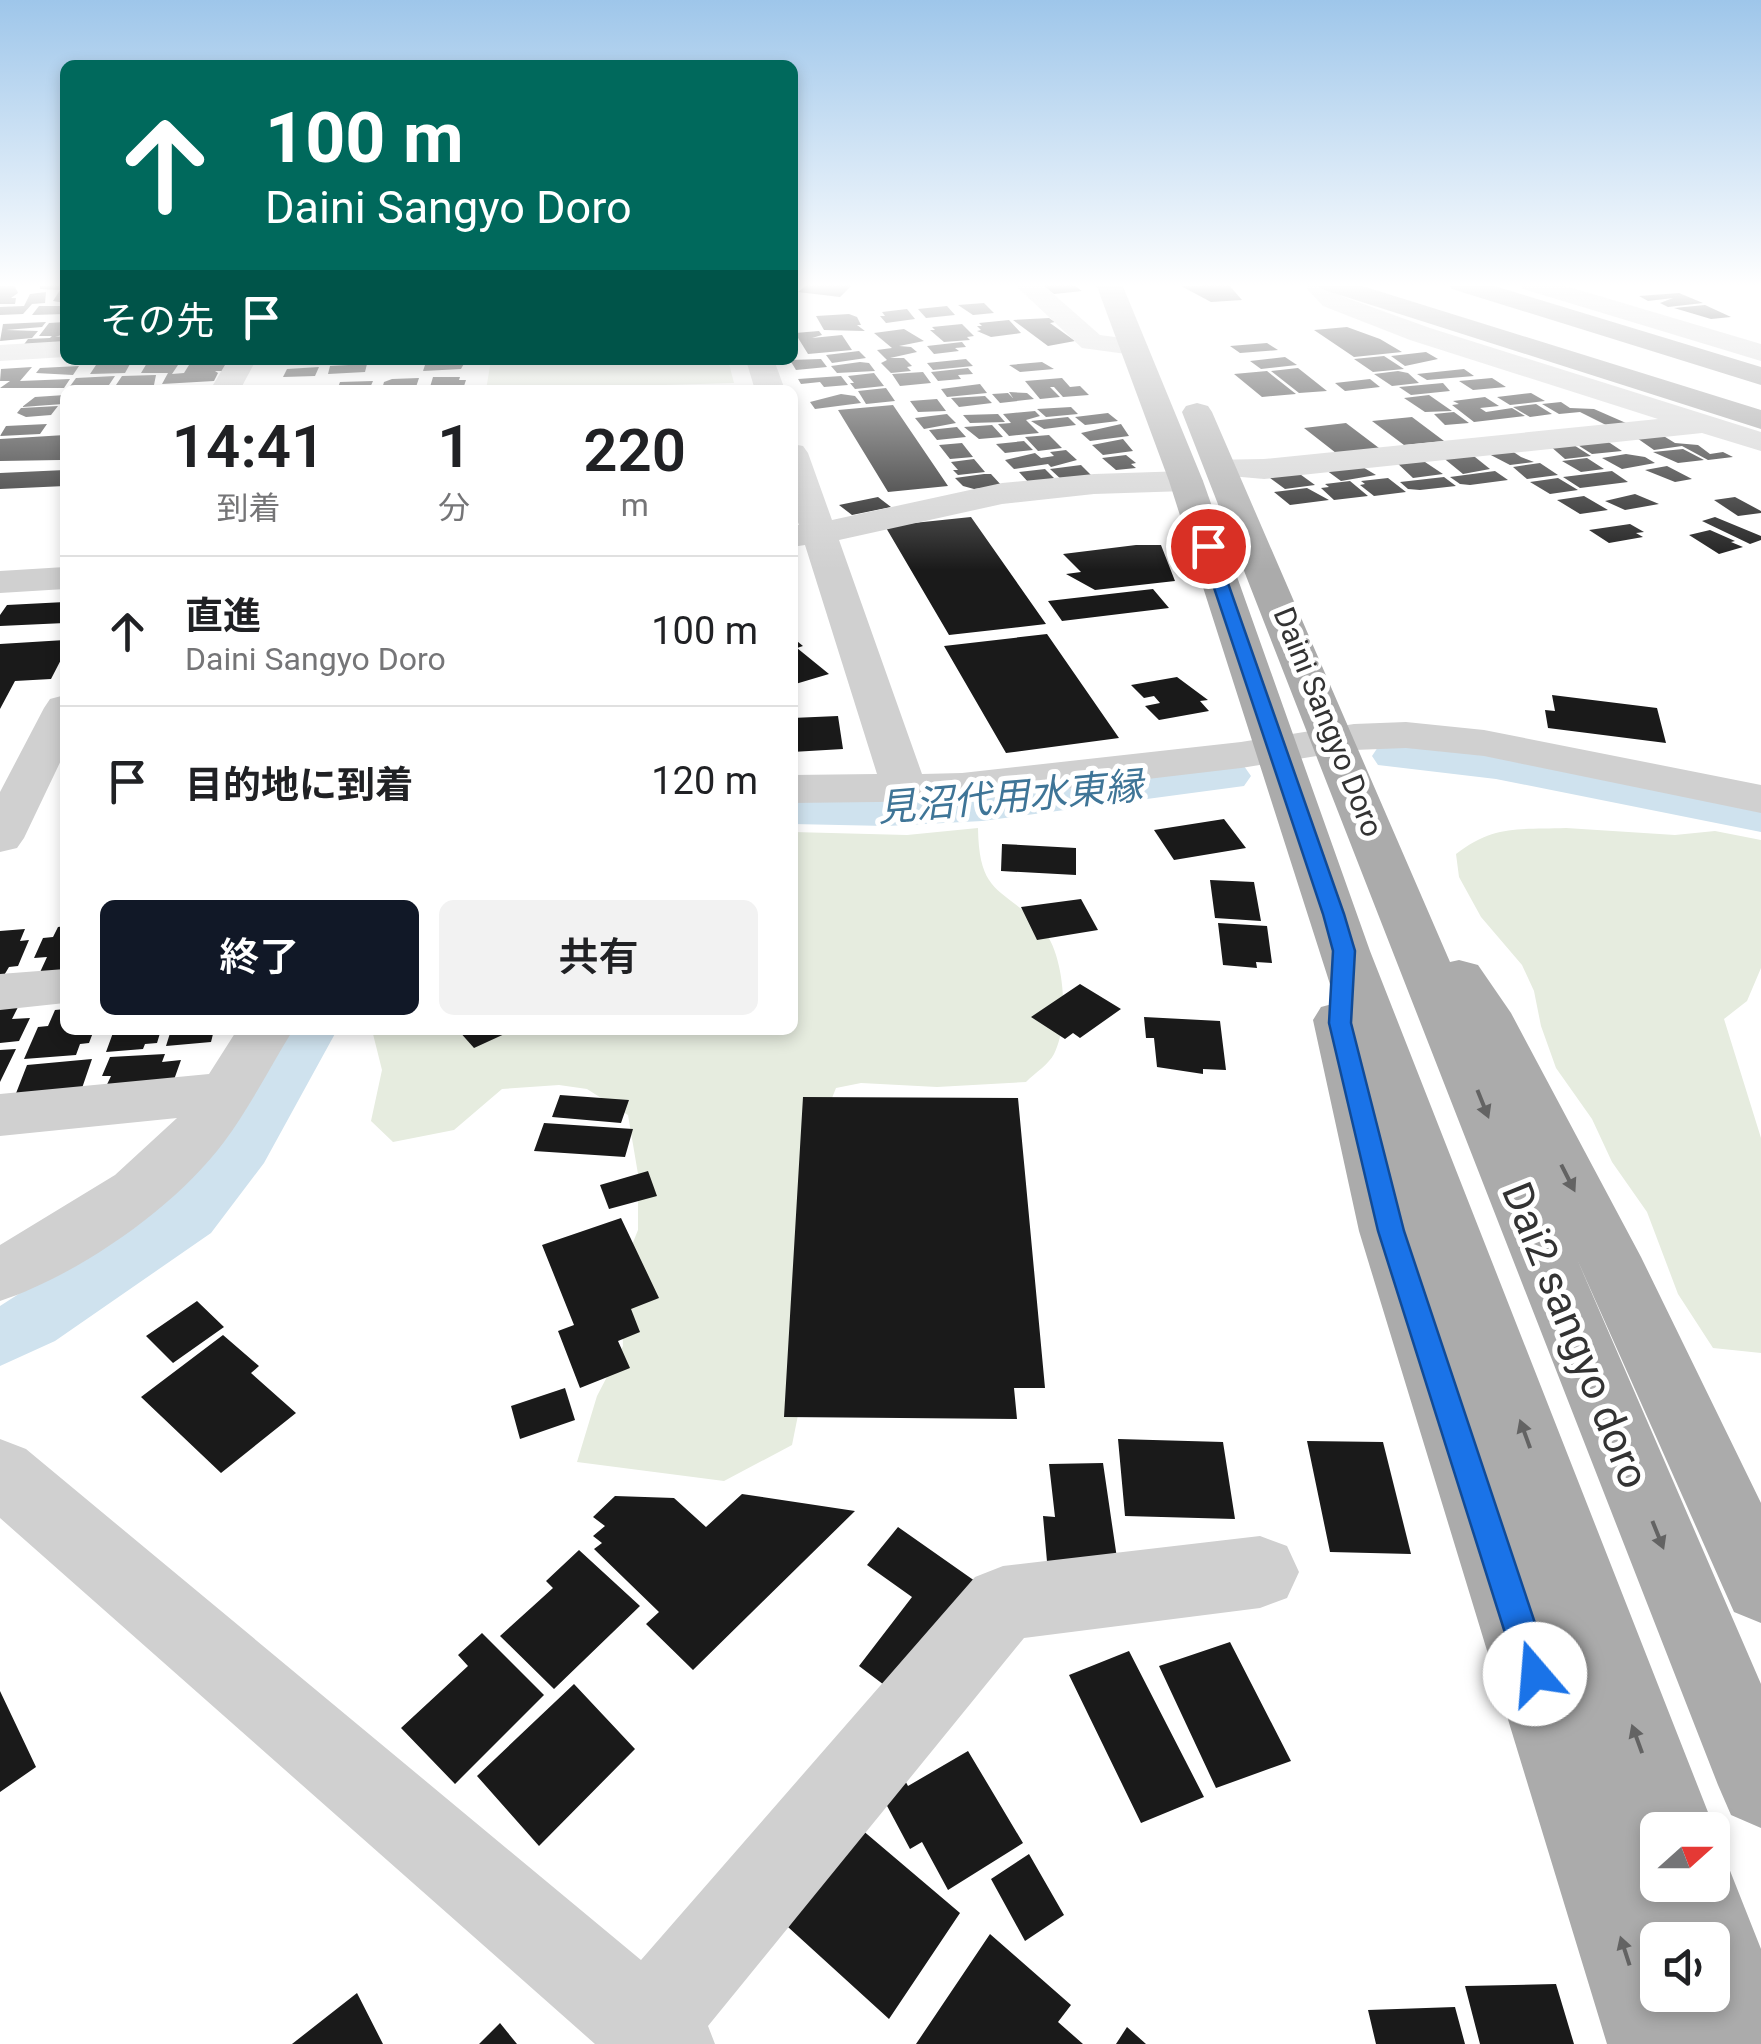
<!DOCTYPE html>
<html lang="ja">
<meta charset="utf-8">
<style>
:root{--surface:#fff;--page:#f2f2f2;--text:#202124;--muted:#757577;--line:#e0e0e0;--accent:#111827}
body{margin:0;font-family:Roboto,"Noto Sans JP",sans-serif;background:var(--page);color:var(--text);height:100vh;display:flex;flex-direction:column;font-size:38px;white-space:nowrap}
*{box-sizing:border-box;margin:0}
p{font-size:32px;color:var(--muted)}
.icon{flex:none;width:55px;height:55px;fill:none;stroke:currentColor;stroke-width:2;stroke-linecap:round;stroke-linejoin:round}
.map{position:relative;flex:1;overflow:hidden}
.side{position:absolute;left:60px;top:385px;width:738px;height:650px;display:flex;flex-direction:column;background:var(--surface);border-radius:15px;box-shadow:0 5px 15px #0003}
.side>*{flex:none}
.top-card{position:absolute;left:60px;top:60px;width:738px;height:305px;border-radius:15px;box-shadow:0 5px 15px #0003;background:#00695c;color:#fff;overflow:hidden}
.needle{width:65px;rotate:69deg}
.controls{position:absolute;left:1640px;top:1812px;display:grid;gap:20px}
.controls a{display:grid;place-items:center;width:90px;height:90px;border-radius:15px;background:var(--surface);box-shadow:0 5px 15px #0003;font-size:50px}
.pin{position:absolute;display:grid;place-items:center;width:85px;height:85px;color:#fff;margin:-42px;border:5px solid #fff;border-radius:50%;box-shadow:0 2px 10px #0007}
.me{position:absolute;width:110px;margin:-55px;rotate:342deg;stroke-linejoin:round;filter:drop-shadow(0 0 8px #0008)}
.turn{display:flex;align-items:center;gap:35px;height:210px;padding:0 40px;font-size:45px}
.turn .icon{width:130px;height:130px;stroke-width:2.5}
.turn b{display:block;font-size:70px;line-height:85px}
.then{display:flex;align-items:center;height:95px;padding:0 40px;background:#0003;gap:20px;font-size:38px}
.eta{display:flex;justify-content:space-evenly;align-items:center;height:170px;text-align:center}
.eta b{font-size:60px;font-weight:600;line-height:70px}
.cta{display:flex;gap:20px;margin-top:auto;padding:20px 40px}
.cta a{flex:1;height:115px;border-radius:15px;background:var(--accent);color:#fff;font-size:40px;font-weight:600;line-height:115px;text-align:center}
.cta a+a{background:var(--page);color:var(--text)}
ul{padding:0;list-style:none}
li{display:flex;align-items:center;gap:30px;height:150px;padding:0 40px;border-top:2px solid var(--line)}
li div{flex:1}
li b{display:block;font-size:38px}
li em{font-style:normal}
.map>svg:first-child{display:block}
.green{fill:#e6ecdf}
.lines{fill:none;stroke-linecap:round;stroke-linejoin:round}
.canal{fill:#cfe2ee;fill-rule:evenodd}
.building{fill:#1a1a1a}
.minor{fill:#d0d0d0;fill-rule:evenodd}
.major{fill:#ababab;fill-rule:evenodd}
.highway{fill:#9a9a9a;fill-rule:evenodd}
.oneway{fill:#636363}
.route{fill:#1a73e8;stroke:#114b97;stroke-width:2.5}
.labels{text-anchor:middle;stroke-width:10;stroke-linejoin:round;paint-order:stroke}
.far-street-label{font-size:30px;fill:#333;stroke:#fff}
.water-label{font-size:38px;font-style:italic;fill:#3f7597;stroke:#fff}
.near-street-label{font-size:42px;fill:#333;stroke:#fff}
</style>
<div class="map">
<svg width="1761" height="2044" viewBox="0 0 1761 2044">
<rect width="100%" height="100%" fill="#fff"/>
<path class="green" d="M491 360H728L734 383 486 390Z
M978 828C979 896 1002 886 1041 927 1065 952 1070 1023 1054 1054 1049 1064 1035 1073 1026 1082L937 1087 861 1083 836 1088 818 1133 808 1365 792 1445 724 1481 577 1462 597 1396 623 1346 620 1275 638 1230V1174L628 1115 587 1089 559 1085 502 1089 454 1130 393 1142 371 1121 382 1070 372 1030H792L793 832 907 835Z
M1566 828 1675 835 1715 831 1761 840V968L1747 1001 1724 1019 1761 1138V1353L1713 1348 1678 1294 1647 1212 1612 1162 1592 1119 1556 1068 1541 1026 1534 991 1522 965 1481 917 1459 877 1456 854C1495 824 1519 830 1566 828Z"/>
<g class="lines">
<path class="canal" d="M1394 743 1496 753 1761 804V832L1496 779 1378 765 1372 756 1378 747Z
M1228 762 1244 766 1251 776 1244 786 982 821 887 826 792 824V796L887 798 982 793Z
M281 1030H337L264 1163 211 1233 55 1341 0 1366V1306L167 1199 222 1131Z"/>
</g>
<path class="building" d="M65 284V303L53 301 60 290 40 289V286Z
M808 284H853L840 297 798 292Z
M1072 284 1082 291 1054 294 1042 285Z
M1228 284 1242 300 1211 302 1181 286Z
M14 285 18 293 11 298H16L15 304H0V286Z
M46 292 45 303 32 304 23 314 0 315V307L24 306 30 294Z
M1679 293 1703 303 1668 307 1660 303 1673 298 1648 301 1639 296Z
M984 303 994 313 973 315 958 305Z
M1705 305 1731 317 1711 319 1674 308Z
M39 306H65V314L32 315Z
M947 306 955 315 926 318 918 309Z
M907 309 915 319 886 323 880 316H885L882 312Z
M849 314 857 317 861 325H857L865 331 824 330 816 316Z
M1049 318 1055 322 1050 323 1075 341 1048 346 1013 320Z
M1009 320 1021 333 991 337 977 331 981 330 977 326H982L979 323Z
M46 322 42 327 6 330 38 331 32 338 0 341 3 324Z
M65 322V334L55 337 65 336V345L22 347 28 339 50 338 52 336H39L49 323Z
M962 324 974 336 967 337 970 340 944 342 930 330H935L932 327Z
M1347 327 1380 339 1402 352 1354 357 1314 330Z
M904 329 924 341 899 346 911 347 917 352 890 358H904L912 366 907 367 911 371 891 373 881 363 887 360 877 350 892 348 874 333Z
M819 331 822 335 812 338 842 335 852 350 808 354 795 333Z
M962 342 966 347 955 348 959 351 934 354 927 346Z
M1267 343 1278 350 1240 353 1230 346Z
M859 351 866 358 832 363 826 355Z
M1426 352 1438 359 1405 366 1391 356Z
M1384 356 1404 369 1373 372 1354 359Z
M1285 357 1297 365 1261 369 1250 361Z
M821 359 827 367 796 370 790 360Z
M966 359 973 366 933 370 927 363Z
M229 360 224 371H215L218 373 214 381 162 384 168 373H141L147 363 178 365 172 374 184 373 189 365H183L186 361Z
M466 360 461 369 423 371 426 362Z
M860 362 869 363 875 371 837 373 831 366Z
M1042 362 1054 369 1020 372 1009 365Z
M130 364 125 373 90 374 96 365Z
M367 364 365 372 328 374 330 366Z
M79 366 73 375 36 373 40 368Z
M32 367 20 381 70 379 64 388H0L10 381H0L1 369Z
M319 367 315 376 283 377 287 369Z
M968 368 973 374 958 375 961 379 938 381 931 372Z
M1298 368 1327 391 1299 393 1271 371Z
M1464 369 1474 376 1427 380 1417 374Z
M1267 371 1296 394 1262 397 1234 374Z
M1398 371 1408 373 1419 383 1392 386 1374 374Z
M923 372 931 383 900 386 892 374Z
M874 373 884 386 855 389 850 383H854L848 376Z
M156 375 154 385H116L122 376Z
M115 376 109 385 68 389 76 378Z
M841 376 848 385 824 387 820 382 801 384 798 379Z
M433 377H460L459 380H466L464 386 430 387Z
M419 378 416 387 382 389 384 382 392 379Z
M1062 378 1070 387 1080 386 1089 395 1063 397 1054 387H1050L1060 397 1040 399 1025 381Z
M1492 378 1506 387 1473 390 1459 381Z
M1370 379 1380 387 1345 391 1335 383Z
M373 381 369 390H337L340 382Z
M1443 383 1450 391 1411 395 1399 387Z
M980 384 987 393 947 397 941 389Z
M886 388 895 401 866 404 858 391Z
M1009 392 1027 393 1034 399 1000 403 992 394 1008 393 1013 398Z
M1531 393 1545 401 1510 405 1497 397Z
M841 394 855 396 861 403 815 409 810 402Z
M65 395 63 404 22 407 35 397Z
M1429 395 1452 411 1425 412 1404 398Z
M985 396 992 403 959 407 951 398Z
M1485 397 1499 406 1480 408 1486 412 1512 408 1525 416 1474 422 1452 405 1459 404 1453 401Z
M937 399 946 411 918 412 910 401Z
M1561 402 1570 408 1594 409 1626 423 1606 425 1580 412 1559 414 1542 404Z
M1536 404 1552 414 1530 417 1513 407Z
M893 405 948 486 888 492 838 410Z
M58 406 51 415 26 417 17 413 21 408Z
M1071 407 1078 414 1046 417 1037 409Z
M1035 411 1040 416 1026 420 1039 433 1009 436 998 424 1011 423 1003 414Z
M1454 412 1469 423 1445 425 1434 414Z
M1108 413 1118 421 1085 425 1075 417Z
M947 414 956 423 924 429 915 418Z
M998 414 1005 422 970 423 963 415Z
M1068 417 1076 425 1044 429 1031 421Z
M1412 417 1444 441 1404 445 1372 421Z
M1346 423 1379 448 1336 453 1304 428Z
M47 424 40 434 0 436 6 426Z
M1121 424 1129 436 1090 441 1081 433Z
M992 425 1003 437 979 439 964 427Z
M957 427 966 437 937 440 929 430Z
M1657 432 1675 443 1698 445 1710 454 1723 452 1733 457 1708 460 1682 446 1654 450 1634 436Z
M65 435V458L60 460 0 461V439Z
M1049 435 1062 448 1038 451 1025 437Z
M1123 439 1133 451 1103 455 1092 445Z
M1024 441 1033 450 1005 453 996 444Z
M1607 441 1622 451 1592 454 1573 442Z
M1569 442 1591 456 1565 459 1549 445Z
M962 443 973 457 950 459 939 445Z
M1509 449 1521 457 1534 462 1510 465 1485 452Z
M1683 449 1704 460 1678 463 1653 452Z
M1066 450 1077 460 1051 467 1048 464 1014 469 1005 460 1035 453 1041 458 1054 456 1050 452Z
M1470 453 1490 469 1463 474 1441 456Z
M1626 454 1645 457 1655 463 1622 469 1602 458Z
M1126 455 1136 463 1131 464 1136 468 1116 470 1102 458Z
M1587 458 1604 469 1581 472 1562 461Z
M974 459 985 472 958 475 953 470H958L951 462Z
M1422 460 1443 474 1413 478 1395 461Z
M1540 463 1558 475 1527 479 1513 467Z
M1081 465 1093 477 1063 481 1050 469Z
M1361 466 1376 475 1341 481 1326 470Z
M1667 466 1692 479 1675 482 1645 470Z
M1045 469 1056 480 1029 483 1019 472Z
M65 470V486L0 489V473Z
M1495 471 1508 480 1470 485 1460 484 1450 477Z
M1612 471 1628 482 1580 488 1563 477Z
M1297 472 1315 485 1285 489 1270 478Z
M984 474H991L1002 486 974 489 963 486 955 478Z
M1444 477 1456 486 1420 490 1408 489 1400 482Z
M1388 478 1406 492 1374 496 1360 485 1365 484 1361 481Z
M1558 478 1578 490 1550 494 1530 482Z
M1350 481 1368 496 1334 500 1321 488 1329 487 1325 484Z
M1307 488 1329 500 1290 505 1274 492Z
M1635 494 1659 504 1625 510 1605 501Z
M1584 496 1608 510 1580 514 1557 500Z
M878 497 891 507 852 515 839 505Z
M1735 497 1761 511V513L1738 516 1714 500Z
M971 517 1046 624 949 635 885 526Z
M1715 517 1761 536V540L1750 544 1702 521Z
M1630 524 1644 532 1636 533 1643 537 1609 543 1589 530Z
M1710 530 1735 541 1731 542 1743 547 1719 554 1689 535Z
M1136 545H1161L1175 581 1095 590 1066 574 1081 572 1063 554Z
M1153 589 1169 608 1062 621 1048 601Z
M65 602V623L0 626V615L7 605Z
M1047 634 1119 738 1006 753 944 646Z
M792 637 803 646 797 648 829 674 792 685Z
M65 640V652L51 679 15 681 0 709V644Z
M1177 677 1208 700 1200 701 1209 711 1159 720 1145 706 1160 703 1154 696 1144 698 1131 685Z
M1552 695 1657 708 1666 743 1548 728 1545 710 1555 711Z
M838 716 843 749 792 752V718Z
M1224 819 1246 848 1174 860 1154 830Z
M1002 844 1076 848V875L1001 871Z
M1210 880 1254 882 1261 921 1215 918Z
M1081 899 1098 930 1037 940 1021 907Z
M1218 923 1267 926 1272 963 1256 962 1257 968 1223 965Z
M65 926V978L36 981 47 957 34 958 43 938 53 937 58 927Z
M25 929 20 941 29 940 18 966 9 967 0 982V931Z
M1080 984 1121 1009 1080 1038 1073 1033 1065 1039 1031 1017Z
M19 1005 12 1019 30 1018 19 1041 0 1043V1006Z
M65 1009V1030H94L89 1043 80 1044 76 1055 24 1059 38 1027 48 1026 55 1010Z
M1144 1017 1220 1021 1226 1070 1203 1069V1074L1157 1067 1154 1038H1146Z
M114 1030H161L157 1043 145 1044 143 1049 106 1052Z
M171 1030H214L211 1042 166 1046Z
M458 1030H513L474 1048Z
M16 1049 0 1082V1050Z
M165 1054 162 1062 181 1060 170 1091 102 1095 111 1076H102L110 1057Z
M92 1059 80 1094 13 1101 27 1065Z
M560 1095 629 1100 621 1123 552 1117Z
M803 1097 1018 1098 1045 1388H1014L1017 1419 784 1417Z
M544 1123 633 1129 625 1157 534 1151Z
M648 1171 657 1196 609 1209 600 1185Z
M621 1218 659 1298 631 1309 640 1332 618 1341 630 1368 580 1388 558 1331 574 1325 542 1245Z
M197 1301 224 1327 173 1363 146 1336Z
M223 1335 259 1366 251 1373 296 1413 221 1473 141 1397Z
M565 1388 575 1420 520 1439 511 1406Z
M1118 1439 1223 1442 1235 1519 1125 1516Z
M1307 1441 1383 1442 1411 1554 1330 1552Z
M1103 1463 1119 1572 1048 1573 1043 1516 1055 1517 1049 1464Z
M742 1494 855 1511 693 1670 646 1624 659 1612 594 1549 602 1543 593 1536 605 1526 593 1517 615 1496 674 1498 706 1527Z
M898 1527 982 1586 900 1697 859 1666 912 1597 867 1565Z
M579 1550 640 1606 554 1689 500 1636 553 1588 546 1581Z
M482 1633 544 1695 455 1784 401 1728 468 1666 458 1655Z
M1230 1642 1291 1761 1216 1788 1159 1666Z
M1129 1651 1204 1797 1141 1823 1069 1675Z
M574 1684 635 1749 539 1846 477 1776Z
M0 1691 36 1767 0 1792Z
M968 1751 1023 1843 948 1890 922 1842 910 1849 877 1787 901 1773 908 1786Z
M861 1829 960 1913 889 2019 788 1927Z
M1029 1854 1064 1915 1025 1941 991 1879Z
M990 1934 1071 2005 1058 2022 1083 2044H916Z
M1556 1984 1574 2044H1480L1465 1986Z
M357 1993 383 2044H292Z
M1455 2007 1465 2044H1376L1368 2010Z
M500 2023 517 2044H479Z
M1127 2027 1146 2044H1116Z"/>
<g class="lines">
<path class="minor" d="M1014 284H1042L1100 335 1144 341 1148 347 1134 355 1082 348Z
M1308 284H1334L1341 296 1430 328 1761 432V451L1702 433 1264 479 1208 474 1204 467 1208 460 1264 459 1658 419 1410 340 1323 306 1307 289Z
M1519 284H1559L1761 344V361L1523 289Z
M65 341V357L0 361V345Z
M228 360H256L240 390H210Z
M746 360H774L785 390H755Z
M792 444 803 446 808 453 832 520 1002 483 1094 474 1186 471 1198 474 1203 481 1198 488 1186 491 1094 494 1002 504 839 540 922 774 962 773 1241 742 1354 724 1406 722 1484 730 1761 785V813L1484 756 1406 748 1354 750 1241 768 962 801 792 803V775L877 774 805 545 792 547V525H799L792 506Z
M65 567V589L0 593V571Z
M65 695V752L24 838 17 848 0 852V792L44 708 50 699Z
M65 969V1003L0 1010V974Z
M237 1030H293C270 1067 250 1107 224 1142 175 1208 78 1275 0 1301V1245L115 1175 177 1118 0 1136V1094L209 1074Z
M0 1439 26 1449 641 1960 975 1577 1003 1566 1260 1536 1287 1546 1299 1572 1287 1598 1260 1608 1024 1638 708 2026 715 2044H595L0 1518Z"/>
<path class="major" d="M1096 284H1122L1203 481 1370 951 1715 1830 1712 1836V1830H1658V1885H1712V1849L1723 1853 1761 1949V2044H1607L1359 1231 1313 1020 1321 1007 1336 1003 1169 481ZM1640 1860 1654 1867 1647 1882ZM1658 1940H1712V1995H1658Z
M1197 403 1208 406 1212 412 1450 962 1459 960 1478 965 1511 1013 1641 1257 1761 1503V1623L1734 1612 1577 1259 1761 1684V1828L1731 1815 1718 1785 1182 412 1186 406Z"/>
<path class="highway" d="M1317 284H1356L1761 410V429L1321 289Z
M1448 284H1488L1761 367V385L1452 289Z"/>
</g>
<defs><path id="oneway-solid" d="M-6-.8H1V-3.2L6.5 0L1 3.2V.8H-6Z" transform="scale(2.5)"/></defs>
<g class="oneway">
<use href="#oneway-solid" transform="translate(1483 1104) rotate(68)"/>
<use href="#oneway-solid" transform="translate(1568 1178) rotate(63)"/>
<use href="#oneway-solid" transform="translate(1525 1434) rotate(-110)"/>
<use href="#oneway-solid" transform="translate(1658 1535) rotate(68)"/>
<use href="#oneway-solid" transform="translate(1637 1739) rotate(-110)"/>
<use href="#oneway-solid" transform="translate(1625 1951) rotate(-108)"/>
</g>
<linearGradient id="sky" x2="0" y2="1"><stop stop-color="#9ec6ea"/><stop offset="0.5" stop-color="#fff"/><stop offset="1" stop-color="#fff" stop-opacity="0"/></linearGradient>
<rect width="1761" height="570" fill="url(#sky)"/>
<path class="route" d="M1208 542 1215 546 1344 914 1355 951 1351 1023 1404 1231 1552 1674 1547 1686 1535 1691 1523 1686 1518 1674 1378 1231 1329 1023 1333 951 1323 914 1200 546Z"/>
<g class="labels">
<g class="far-street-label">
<text transform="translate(1328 722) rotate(68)" y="10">Daini Sangyo Doro</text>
</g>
<g class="water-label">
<text transform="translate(1010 797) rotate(-5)" y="13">見沼代用水東縁</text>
</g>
<g class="near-street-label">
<text transform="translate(1576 1335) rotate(68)" y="15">Dai2 sangyo doro</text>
</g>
</g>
</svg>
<div class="controls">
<a><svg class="needle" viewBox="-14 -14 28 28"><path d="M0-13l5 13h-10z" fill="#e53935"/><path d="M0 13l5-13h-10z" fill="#757577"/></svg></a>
<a><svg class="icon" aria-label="sound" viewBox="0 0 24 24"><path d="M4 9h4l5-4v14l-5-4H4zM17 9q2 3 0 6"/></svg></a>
</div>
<div class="pin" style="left:1208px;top:546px;background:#d93025"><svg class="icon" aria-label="arrive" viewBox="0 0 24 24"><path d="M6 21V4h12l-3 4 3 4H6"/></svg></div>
<svg class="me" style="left:1535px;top:1674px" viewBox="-20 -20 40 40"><circle r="19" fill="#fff"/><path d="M0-13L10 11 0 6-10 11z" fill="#1a73e8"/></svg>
<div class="top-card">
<div class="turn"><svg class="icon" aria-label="ahead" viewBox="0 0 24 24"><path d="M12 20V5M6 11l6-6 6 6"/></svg><div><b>100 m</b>Daini Sangyo Doro</div></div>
<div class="then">その先<svg class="icon" aria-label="arrive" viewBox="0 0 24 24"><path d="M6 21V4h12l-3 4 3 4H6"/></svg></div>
</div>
<section class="side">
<div class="eta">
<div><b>14:41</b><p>到着</p></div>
<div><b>1</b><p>分</p></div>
<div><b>220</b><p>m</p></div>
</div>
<ul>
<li><svg class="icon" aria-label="ahead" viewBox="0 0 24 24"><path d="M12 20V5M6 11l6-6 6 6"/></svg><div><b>直進</b><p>Daini Sangyo Doro</p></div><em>100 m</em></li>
<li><svg class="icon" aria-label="arrive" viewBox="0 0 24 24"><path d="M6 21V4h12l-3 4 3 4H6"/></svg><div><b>目的地に到着</b></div><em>120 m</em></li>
</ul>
<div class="cta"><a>終了</a><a>共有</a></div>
</section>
</div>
